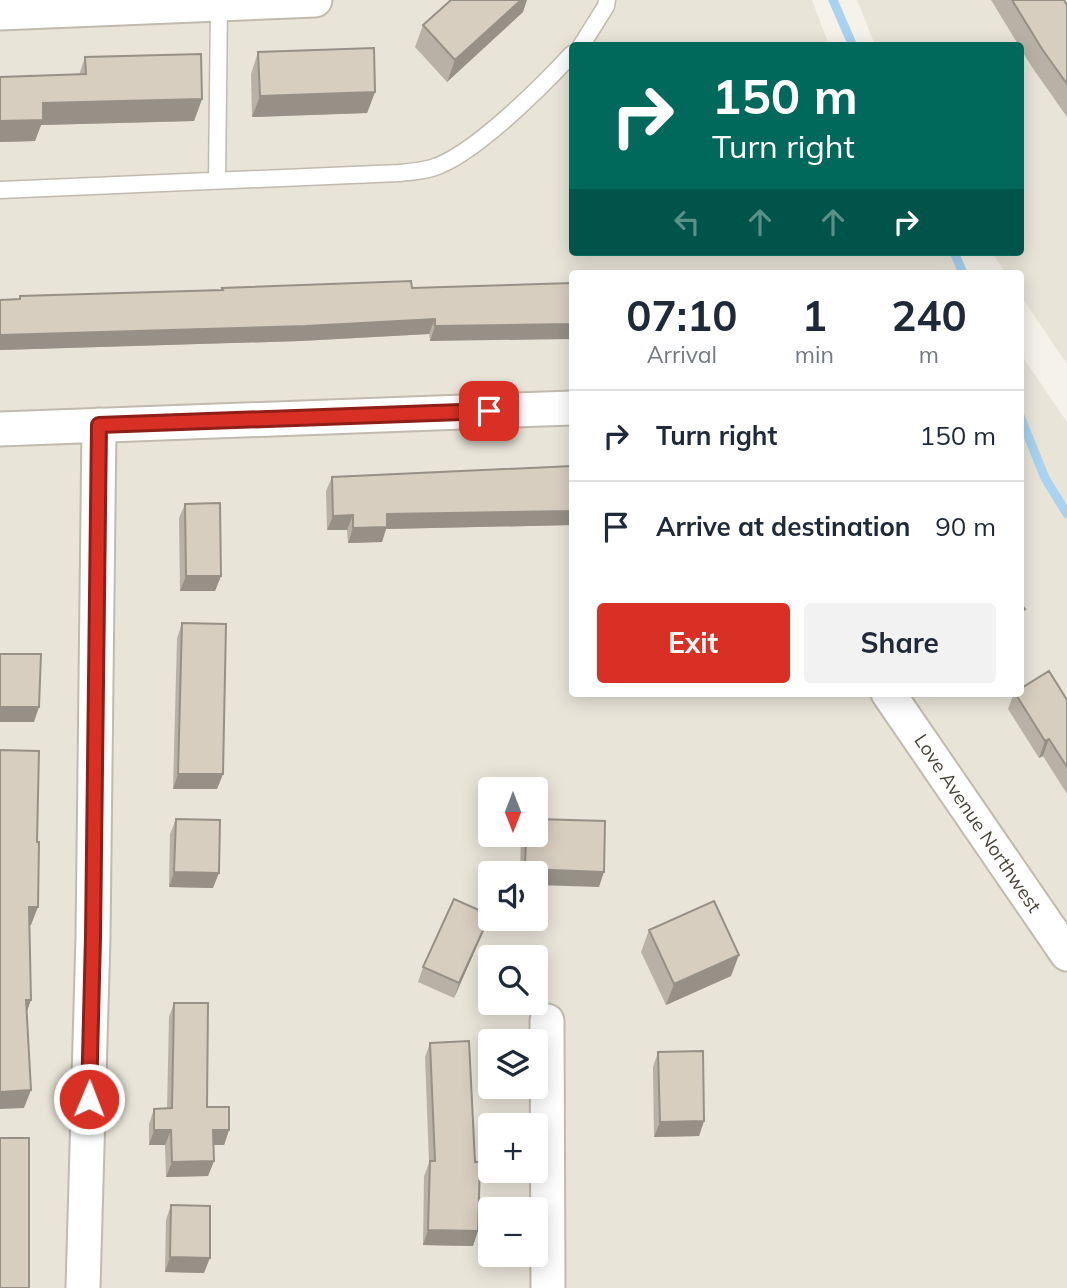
<!DOCTYPE html>
<meta charset="utf-8">
<style>
:root{--surface:#fff;--page:#f2f2f3;--text:#1f2937;--muted:#747a83;--line:#e0e1e3;--accent:#d93025}
body{margin:0;font-family:Mulish,sans-serif;background:var(--page);color:var(--text);height:100vh;display:flex;flex-direction:column;font-size:26px;white-space:nowrap}
*{box-sizing:border-box;margin:0}
p{font-size:23px;color:var(--muted)}
.icon{flex:none;width:38px;height:38px;fill:none;stroke:currentColor;stroke-width:2;stroke-linecap:round;stroke-linejoin:round}
.map{position:relative;flex:1;overflow:hidden}
.side{position:absolute;left:569px;top:270px;width:455px;height:427px;display:flex;flex-direction:column;background:var(--surface);border-radius:7px;box-shadow:0 4px 18px #0003}
.side>*{flex:none}
.hud{position:absolute;left:569px;top:42px;width:455px;height:214px;border-radius:7px;box-shadow:0 4px 18px #0003;background:#00695c;color:#fff;overflow:hidden}
.needle{width:46px;rotate:180deg}
.fabs{position:absolute;left:478px;top:777px;display:grid;gap:14px}
.fabs a{display:grid;place-items:center;width:70px;height:70px;border-radius:7px;background:var(--surface);box-shadow:0 4px 18px #0003;font-size:35px}
.pin{position:absolute;display:grid;place-items:center;width:60px;height:60px;color:#fff;margin:-30px;border-radius:14px;box-shadow:0 4px 10px #0006}
.me{position:absolute;width:77px;margin:-38px;rotate:1deg;stroke-linejoin:round;filter:drop-shadow(0 0 5px #0008)}
.turn{display:flex;align-items:center;gap:24px;height:147px;padding:0 28px;font-size:32px}
.turn .icon{width:91px;height:91px;stroke-width:2.5}
.turn b{display:block;font-size:49px;line-height:60px}
.lanes{display:flex;align-items:center;height:66px;padding:0 28px;background:#0003;justify-content:center;gap:35px;direction:ltr}
.lanes .off{opacity:.35}
.eta{display:flex;justify-content:space-evenly;align-items:center;height:119px;text-align:center}
.eta b{font-size:42px;font-weight:700;line-height:49px}
.action{display:flex;gap:14px;margin-top:auto;padding:14px 28px}
.action a{flex:1;height:80px;border-radius:7px;background:var(--accent);color:#fff;font-size:28px;font-weight:700;line-height:80px;text-align:center}
.action a+a{background:var(--page);color:var(--text)}
ul{padding:0;list-style:none}
li{display:flex;align-items:center;gap:21px;height:91px;padding:0 28px;border-top:2px solid var(--line)}
li div{flex:1}
li b{display:block;font-size:26px}
li em{font-style:normal}
.map>svg:first-child{display:block}
.residential{fill:#e9e4d8;fill-rule:evenodd}
.lines{fill:none;stroke-linecap:round;stroke-linejoin:round}
.stream{stroke:#a8d2f0;stroke-width:9}
.lane-casing{stroke:#c1baad;stroke-width:19}
.street-casing{stroke:#c1baad;stroke-width:37}
.lane{stroke:#fff;stroke-width:16}
.street{stroke:#fff;stroke-width:33}
.wall{fill:#b9b1a5}
.shaded-wall{fill:#969086}
.building{fill:#d7cec0;stroke:#969086;stroke-width:2}
.route-casing{stroke:#8d1f18;stroke-width:18}
.route{stroke:#d93025;stroke-width:12}
.labels{text-anchor:middle;stroke-width:6;stroke-linejoin:round;paint-order:stroke}
.street-label{font-size:19px;fill:#494338;stroke:#fff}
</style>
<div class="map">
<svg width="1067" height="1288" viewBox="0 0 1067 1288">
<rect width="100%" height="100%" fill="#f5f2ea"/>
<path class="residential" d="M0 0H812L829 45 572 46V252H952L966 273H572V693H1020V353L1067 422V1288H0ZM490 789H536V835H490ZM490 873H536V919H490ZM490 957H536V1003H490ZM490 1041H536V1087H490ZM490 1125H536V1171H490ZM490 1209H536V1255H490Z
M857 0H1067V364L1020 295V273H1006L991 252H1020V46L875 45Z"/>
<g class="lines">
<path class="stream" d="M833 0 853 46
M954 252 963 273
M1020 416 1045 478 1067 514"/>
<g class="lane-casing">
<path id="lane" d="M581 46 606 6 607 0
M217 180 219 5
M0 190 399 173C410 172 422 171 432 168 473 156 542 86 572 54"/>
</g>
<g class="street-casing">
<path id="street" d="M0 13 315 0
M0 429 572 408
M888 693 1067 954
M547 1021 548 1288
M83 1288 93 937 99 425"/>
</g>
<use href="#lane" class="lane"/>
<use href="#street" class="street"/>
</g>
<path class="wall" d="M991 0H1064L1067 5V117L1034 70 1020 48V46H1019Z
M523 12 447 82 415 47 423 25Z
M258 52 375 92 367 113 252 117 251 74Z
M85 57 202 99 194 121 41 125 35 141 0 142V77L79 75Z
M572 283 430 341 429 334 300 341 0 350V300L19 299 20 296 222 290V288H412Z
M572 466V525L386 529 382 542 348 543 347 530H327L326 491 332 477Z
M185 504 221 576 215 591H180L179 518Z
M182 623 223 774 217 789H173L177 638Z
M1014 693 1067 700V794L1043 756 1039 758 1008 709Z
M176 819 213 888 169 887 170 834Z
M521 835H536L599 887 536 873H520Z
M490 915 484 930 454 998 418 982 423 967Z
M649 930 731 976 666 1005 641 952Z
M174 1003 207 1107 229 1130 224 1145H213L214 1161 208 1176 166 1177 165 1145H149V1124L154 1109 167 1108 169 1017Z
M430 1043 473 1246 423 1245 424 1176 429 1163 425 1057Z
M658 1052 704 1121 699 1136 654 1137 653 1067Z
M171 1205 204 1273 165 1272 166 1220Z"/>
<path class="shaded-wall" d="M521 0H527L523 12 447 82 455 60Z
M375 92 367 113 252 117 260 96Z
M202 99 194 121 41 125 35 141 0 142V121L43 103Z
M435 319 429 334 300 341 0 350V335Z
M572 324V339L430 341 435 326Z
M572 511V525L386 529 382 542 348 543 353 528 387 514Z
M353 515 347 530H327L333 516Z
M186 576H221L215 591H180Z
M1025 609 1020 622V612Z
M0 707H39L34 722H0Z
M1049 739 1043 756 1039 758 1045 741Z
M178 774H223L217 789H173Z
M525 869 604 872 599 887 536 885V873H524Z
M174 872 219 873 213 888 169 887Z
M29 907H38L31 925 23 924Z
M490 915 484 930 454 998 459 983Z
M739 955 731 976 666 1005 674 984Z
M26 1000H31L25 1017Z
M31 1090 24 1108 0 1109V1092Z
M704 1121 699 1136 654 1137 660 1122Z
M154 1130H171L165 1145H149Z
M213 1130H229L224 1145H208Z
M214 1161 208 1176 166 1177 172 1162Z
M428 1230 478 1231 473 1246 423 1245Z
M170 1257 210 1258 204 1273 165 1272Z"/>
<path class="building" d="M451 0H521L455 60 423 25Z
M1012 0H1064L1067 5V84L1042 49Z
M374 48 375 92 260 96 258 52Z
M201 54 202 99 43 103V120L0 121V77L86 74 85 57Z
M411 281 412 288 572 283V324L435 326V319L306 326 0 335V300L20 299V296L223 290 222 288Z
M572 466V511L387 514V527L353 528V515L333 516 332 477Z
M220 503 221 576H186L185 504Z
M1020 603 1025 609 1020 612Z
M182 623 226 624 223 774H178Z
M0 654H41L39 707H0Z
M1049 671 1067 700V767L1049 739 1045 741 1015 693H1020V689Z
M0 750 39 751 37 842H39L38 907H29L31 1000H26L31 1090 0 1092Z
M176 819 220 820 219 873 174 872Z
M536 819 605 821 604 872 525 869 526 835H536Z
M454 899 490 915 459 983 423 967Z
M714 901 739 955 674 984 649 930Z
M174 1003H208L207 1107H229V1130H213L214 1161 172 1162 171 1130H154V1109L172 1108Z
M469 1041 475 1162H480L478 1231 428 1230 430 1161H435L430 1043Z
M703 1051 704 1121 660 1122 658 1052Z
M0 1138H29V1288H0Z
M171 1205 210 1206V1258L170 1257Z"/>
<g class="lines">
<g class="route-casing">
<path id="route" d="M89 1099 93 937 99 425 489 411"/>
</g>
<use href="#route" class="route"/>
</g>
<g class="labels">
<g class="street-label">
<text transform="translate(978 823) rotate(56)" y="7">Love Avenue Northwest</text>
</g>
</g>
</svg>
<div class="fabs">
<a><svg class="needle" viewBox="-14 -14 28 28"><path d="M0-13l5 13h-10z" fill="#e53935"/><path d="M0 13l5-13h-10z" fill="#747a83"/></svg></a>
<a><svg class="icon" aria-label="sound" viewBox="0 0 24 24"><path d="M4 9h4l5-4v14l-5-4H4zM17 9q2 3 0 6"/></svg></a>
<a><svg class="icon" aria-label="search" viewBox="0 0 24 24"><circle cx="10" cy="10" r="6"/><path d="M15 15l6 6"/></svg></a>
<a><svg class="icon" aria-label="layers" viewBox="0 0 24 24"><path d="M12 4l9 5-9 5-9-5zM3 14l9 5 9-5"/></svg></a>
<a>+</a>
<a>−</a>
</div>
<div class="pin" style="left:489px;top:411px;background:#d93025"><svg class="icon" aria-label="arrive" viewBox="0 0 24 24"><path d="M6 21V4h12l-3 4 3 4H6"/></svg></div>
<svg class="me" style="left:89px;top:1099px" viewBox="-20 -20 40 40"><circle r="17" fill="#d93025" stroke="#fff" stroke-width="3"/><path d="M0-11L8 9 0 5-8 9z" fill="#fff"/></svg>
<div class="hud">
<div class="turn"><svg class="icon" aria-label="right" viewBox="0 0 24 24"><path d="M7 20v-9h11M14 6l5 5-5 5"/></svg><div><b>150 m</b>Turn right</div></div>
<div class="lanes"><svg class="icon off" aria-label="left" viewBox="0 0 24 24"><path d="M17 20v-9H6M10 6l-5 5 5 5"/></svg><svg class="icon off" aria-label="ahead" viewBox="0 0 24 24"><path d="M12 20V5M6 11l6-6 6 6"/></svg><svg class="icon off" aria-label="ahead" viewBox="0 0 24 24"><path d="M12 20V5M6 11l6-6 6 6"/></svg><svg class="icon" aria-label="right" viewBox="0 0 24 24"><path d="M7 20v-9h11M14 6l5 5-5 5"/></svg></div>
</div>
<section class="side">
<div class="eta">
<div><b>07:10</b><p>Arrival</p></div>
<div><b>1</b><p>min</p></div>
<div><b>240</b><p>m</p></div>
</div>
<ul>
<li><svg class="icon" aria-label="right" viewBox="0 0 24 24"><path d="M7 20v-9h11M14 6l5 5-5 5"/></svg><div><b>Turn right</b></div><em>150 m</em></li>
<li><svg class="icon" aria-label="arrive" viewBox="0 0 24 24"><path d="M6 21V4h12l-3 4 3 4H6"/></svg><div><b>Arrive at destination</b></div><em>90 m</em></li>
</ul>
<div class="action"><a>Exit</a><a>Share</a></div>
</section>
</div>
